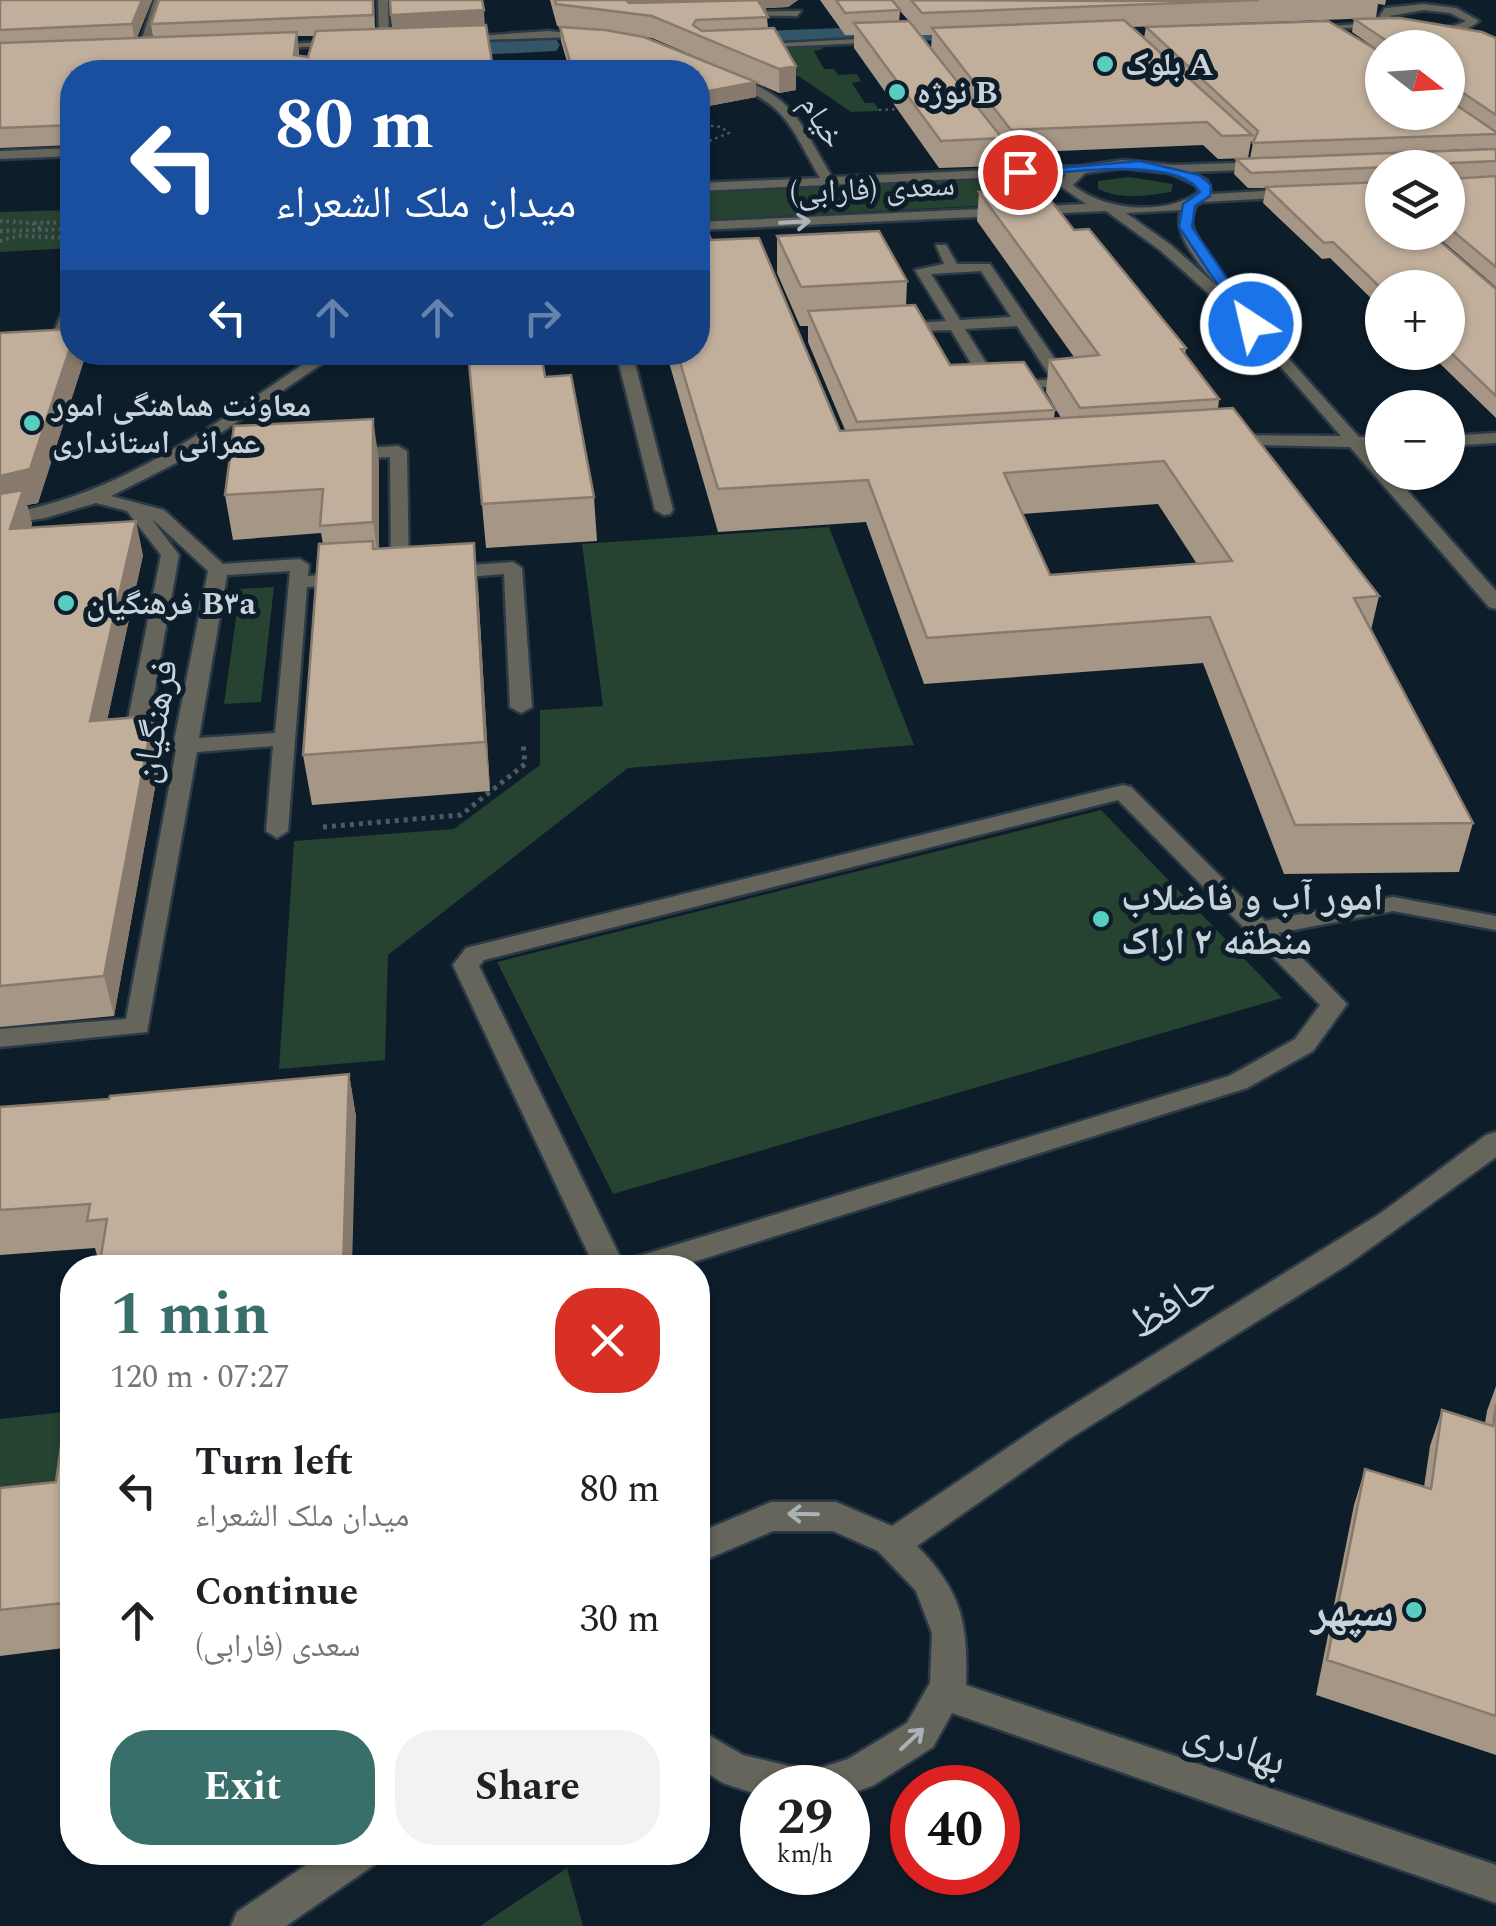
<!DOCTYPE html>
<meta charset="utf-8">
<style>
:root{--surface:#fff;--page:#f2f2f2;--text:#202124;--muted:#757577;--accent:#396f6a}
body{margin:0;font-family:Spectral,"Noto Naskh Arabic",serif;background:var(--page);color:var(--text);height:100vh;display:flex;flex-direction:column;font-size:38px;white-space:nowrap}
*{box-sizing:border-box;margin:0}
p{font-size:32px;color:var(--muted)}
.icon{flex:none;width:55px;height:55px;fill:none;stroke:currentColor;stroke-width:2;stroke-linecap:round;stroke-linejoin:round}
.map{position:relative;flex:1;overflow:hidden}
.side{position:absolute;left:60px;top:1255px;width:650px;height:610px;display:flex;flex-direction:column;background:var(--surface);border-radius:40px;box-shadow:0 2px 8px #0004}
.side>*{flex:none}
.top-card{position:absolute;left:60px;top:60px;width:650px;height:305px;border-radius:40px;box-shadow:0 2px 8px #0004;background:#1a4fa0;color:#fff;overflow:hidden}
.needle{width:65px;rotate:107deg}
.fabs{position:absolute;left:1365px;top:30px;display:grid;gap:20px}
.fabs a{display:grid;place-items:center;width:100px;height:100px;border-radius:50%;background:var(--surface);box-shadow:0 2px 8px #0004;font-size:50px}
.speed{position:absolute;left:740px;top:1765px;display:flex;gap:20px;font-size:50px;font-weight:700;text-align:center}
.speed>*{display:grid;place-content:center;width:130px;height:130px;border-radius:50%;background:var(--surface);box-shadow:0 2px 8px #0004;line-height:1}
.speed small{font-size:25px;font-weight:400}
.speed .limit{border:15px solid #d22;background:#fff;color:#111}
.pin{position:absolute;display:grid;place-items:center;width:85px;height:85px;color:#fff;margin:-42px;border:5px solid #fff;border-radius:50%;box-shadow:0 2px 10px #0007}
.me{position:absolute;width:110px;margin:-55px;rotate:325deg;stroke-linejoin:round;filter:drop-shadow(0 0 8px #0008)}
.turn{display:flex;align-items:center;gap:35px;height:210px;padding:0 50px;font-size:45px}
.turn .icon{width:130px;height:130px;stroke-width:2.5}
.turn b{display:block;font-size:70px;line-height:85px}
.lanes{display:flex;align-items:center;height:95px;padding:0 50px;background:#0003;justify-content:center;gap:50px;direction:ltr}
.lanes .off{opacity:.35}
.round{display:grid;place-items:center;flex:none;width:105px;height:105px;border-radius:40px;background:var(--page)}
.headline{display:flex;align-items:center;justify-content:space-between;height:170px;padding:0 50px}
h1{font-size:60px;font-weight:700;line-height:75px;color:var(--accent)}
.cta{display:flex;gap:20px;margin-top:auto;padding:20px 50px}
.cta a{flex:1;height:115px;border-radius:40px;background:var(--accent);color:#fff;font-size:40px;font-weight:700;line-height:115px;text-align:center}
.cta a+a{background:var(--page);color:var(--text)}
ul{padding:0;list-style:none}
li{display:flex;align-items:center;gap:30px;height:130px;padding:0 50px}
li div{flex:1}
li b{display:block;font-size:38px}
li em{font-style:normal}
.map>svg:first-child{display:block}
.green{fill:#264230}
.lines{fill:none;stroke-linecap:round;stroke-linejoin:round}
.canal{fill:#325668;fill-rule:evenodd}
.minor-casing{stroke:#2b3a46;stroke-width:5}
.path-far2{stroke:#4d5b66;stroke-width:2.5;stroke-dasharray:2.5 4;stroke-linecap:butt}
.path-far1{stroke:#4d5b66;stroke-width:4;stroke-dasharray:2.5 4;stroke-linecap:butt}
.path{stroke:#4d5b66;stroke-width:5;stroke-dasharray:4 5;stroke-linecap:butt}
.minor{fill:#65655b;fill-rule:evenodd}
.wall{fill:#a69686;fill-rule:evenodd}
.shaded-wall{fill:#877a6d}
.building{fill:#c1af9c;stroke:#877a6d;stroke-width:2.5;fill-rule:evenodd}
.oneway{stroke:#abb2b5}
.route{fill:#1a73e8;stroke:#114b97;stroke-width:2.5}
.poi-dot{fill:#58cec0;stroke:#0d1d2a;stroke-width:4}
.labels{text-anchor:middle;stroke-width:10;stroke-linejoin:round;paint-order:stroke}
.far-poi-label{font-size:32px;font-weight:bold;fill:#c9d3dc;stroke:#0d1d2a;text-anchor:start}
.far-street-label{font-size:32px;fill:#c9d3dc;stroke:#0d1d2a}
.street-label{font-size:38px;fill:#c9d3dc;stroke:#0d1d2a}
.poi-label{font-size:38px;font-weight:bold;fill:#c9d3dc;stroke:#0d1d2a;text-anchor:start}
.near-street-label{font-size:45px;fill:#c9d3dc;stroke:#0d1d2a}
.near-poi-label{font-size:45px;font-weight:bold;fill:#c9d3dc;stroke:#0d1d2a;text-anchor:end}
</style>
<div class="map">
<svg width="1496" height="1926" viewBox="0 0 1496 1926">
<rect width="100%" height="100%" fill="#0d1d2a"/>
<path class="green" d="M820 45 823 49 814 51 824 69H834L838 75 857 74 861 81 852 83 865 103H874L880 111 851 112 800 77 755 60 760 47Z
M1129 177 1173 184 1171 192C1146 196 1121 200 1098 189V181Z
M1000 179 1038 183 1049 192 1048 196 1019 204 698 220V193Z
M72 210V248L0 252V212Z
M829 527 914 745 628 768 388 955 385 1060 279 1069 294 841 454 829 540 765V710L603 706 582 544Z
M274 587 261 702 224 704 240 589Z
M1101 810 1282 998 613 1194 497 962Z
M72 1411V1439L60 1514 0 1520V1419Z
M567 1868 583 1926H480Z"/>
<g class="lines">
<path class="canal" d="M949 24 959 27 964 33 959 39 762 49 751 46 747 40 751 34 762 31Z
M545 36 556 39 560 45 556 51 395 59 384 56 380 50 384 44 395 41Z"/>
<g class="minor-casing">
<path id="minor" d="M154 0H164L147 50 138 52Z
M378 0H388L389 41 384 44 379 41Z
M1424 4 1456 8 1479 21C1451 44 1425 27 1395 26 1369 25 1336 30 1308 31L1303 28 1386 22 1379 17 1385 8ZM1424 10 1450 13 1466 21C1442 33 1413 28 1390 16Z
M801 11 797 16 727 15 732 12Z
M548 31 599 36 455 41 450 38Z
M892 37 888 42 753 48 748 45Z
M349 40 345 45 265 49 260 46Z
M727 74C795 96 798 120 832 177L1081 166 1123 160 1172 165 1270 162 1272 165 1266 169 1189 172 1207 180 1212 194 1297 189 1304 193 1297 197 1202 202 1196 205C1195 208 1192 217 1192 220 1193 259 1328 402 1359 437H1382V447H1368L1382 463V472H1391L1496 591V609L1489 607 1350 447 1217 444 1215 440 1223 435 1341 436 1246 327 1161 251 1106 211 698 230V222L1086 204 1060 186 1066 174 698 191V183L820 178C786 119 788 107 723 79ZM1123 168 1169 173 1196 185 1199 192C1165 216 1104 211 1073 185L1085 173ZM1181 210C1172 236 1201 265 1216 285L1171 245 1126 213Z
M72 148V156L0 159V151Z
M936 245H946L957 264H990L1071 383 1069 386 1022 388V382L1052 379 1017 326 965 329 998 382 1008 387 1000 392 987 390 951 330 891 332 888 329 896 324 946 321 915 270 944 264ZM981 271 1011 317 960 320 931 274Z
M72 301V323L63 349 50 352 47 349 65 305Z
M321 352H339L180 461 111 496 164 510 223 564 300 559 309 565 308 576 347 573 357 579 347 585 307 587 288 831 277 838 266 831 273 746 197 752 147 1032 0 1047V1029L126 1019 176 750 173 746 208 571 151 518 179 555 145 744 134 750 126 749 123 744 161 555 127 511 96 503 45 518 0 525V515C124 495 219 421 321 352ZM290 571 275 733 199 738 227 575Z
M616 352H632L673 510 670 514 664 515 655 510Z
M1496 433V443L1448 446V436Z
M398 446 407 451 409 575 400 581 391 575 390 457 347 459 338 454 347 449Z
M513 562 522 568 532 707 521 713 510 707 504 574 442 579 433 573 442 567Z
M1123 785 1131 787 1265 921 1393 897 1496 916V930L1393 911 1278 933 1347 1004 1313 1051 1247 1088 674 1268H595L453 965 466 948ZM1118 800 1320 1005 1295 1039 1229 1076 626 1260 624 1265 479 966 484 960Z
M1496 1132V1157L1347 1265 1069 1439 917 1546C962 1592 968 1623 966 1685L1496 1865V1903L952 1713 933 1747 874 1785 848 1795V1788H762V1796L723 1783 698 1767V1729L743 1755 789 1766 817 1769 848 1759 907 1723 930 1683 932 1633 916 1591 878 1551 833 1531H773L698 1563V1533L771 1502H836L892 1526 1047 1421 1381 1213 1486 1135Z
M325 1852H379L374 1865 286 1926H231L237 1912Z"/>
</g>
<path class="path-far2" d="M879 110 902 109
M698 124 721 127 729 133 704 143"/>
<path class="path-far1" d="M0 221 32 223 41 229
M34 223 72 222
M0 231 72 229
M19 236 72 238
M0 241 22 235"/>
<path class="path" d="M323 827 461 815 525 764 523 742"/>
<use href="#minor" class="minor"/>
</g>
<path class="wall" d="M0 0H152L137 38H153L151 24 159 0H374L375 29 392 28 391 15 486 25 494 72H72V145L0 148ZM297 36H314L308 57 299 56Z
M550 0H798L788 7 766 8 768 28 796 90 779 93 756 83V97L698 108V72H570L561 41 560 27 573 28 557 26ZM645 37 652 38 722 68Z
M820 0H1386L1385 5 1378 4 1376 18 1132 27 1144 38 1146 27 1381 52 1352 32 1354 19 1496 38V131L1449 100 1496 132V148L1250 158 1253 143 1251 141 1248 158 1218 159 1203 145 1009 153 1001 142 999 166 939 168 854 48V35H845ZM900 11 909 21 899 22ZM921 35H932L931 48ZM1382 48H1448L1382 112Z
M1496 149V287L1432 232H1448V168H1382V232L1496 289V418L1428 352H1448V288H1382V309L1330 258 1322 259 1263 203 1266 188H1248L1234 174 1236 159Z
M979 192 1074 230 1186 348 1185 355 1219 399 1218 409 1379 596 1371 630 1473 823 1459 872 1284 874 1203 663 924 684 866 522 718 532 666 352H698L711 240 840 431 845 430 808 342V326H800L777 273V236L907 281 906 306 950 365 1055 410 1054 418H1061L1046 392 1049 360 1074 357 977 221ZM1158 504 1197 564 1050 575 1022 514Z
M0 333 72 352H82L84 360 38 503 27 505 32 524 31 527 143 555 107 720 153 716 161 754 114 1016 0 1027Z
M468 352 545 377 594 497 597 541 486 548Z
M379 461V549L478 588 490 791 312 805 303 755 323 544 321 533 233 540 225 495Z
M349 1074 356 1117 99 1263 95 1248 0 1255V1107L109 1099Z
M1496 1386V1755L1316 1695 1354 1505 1365 1469 1424 1487 1430 1446 1442 1410 1485 1423 1487 1411Z
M72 1426V1647L0 1656V1488L56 1482 70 1444Z"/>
<path class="shaded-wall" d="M142 0H152L135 42 132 24Z
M621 0H798L788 7 766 8V17L647 15Z
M484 10 485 28 393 33 391 15Z
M297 32 299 51 296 72 294 55Z
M796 66V90L779 93V69Z
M756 82V97L698 108V93Z
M72 342V352H82L84 360 38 503 27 505 32 524 19 563 0 511V476Z
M373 419 379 461V567L373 522Z
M136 521 143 555 99 758 90 721Z
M474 543 478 588 490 791 485 742Z
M153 716 161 754 114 1016 104 976Z
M349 1074 356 1117 352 1268H343Z"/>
<path class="building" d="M0 0H142L132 24 0 30Z
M159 0H373V15L151 24Z
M390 0H482L484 10 391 15Z
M555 0H626L629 3 763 0 759 2 768 17 696 20 693 25 702 31 774 28 796 66 779 69 652 16 556 4Z
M836 0H892L900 10 845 13Z
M911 0 1119 1 1259 0 922 13Z
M1400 18 1482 32 1496 38V115L1453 86 1448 87 1449 100 1496 132V134L1253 143 1258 131 1146 27 1328 21 1382 53V112H1448V48H1386L1387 41 1354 19Z
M1124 20 1252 135 1222 136 1207 122 1011 130 932 28Z
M909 21 1002 138 941 141 854 23Z
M486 25 493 69 392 72H72V125L0 128V43L297 32 294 55 308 57 316 31Z
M560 27 605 30 644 37 756 82 698 93V72H573Z
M1496 149V161L1451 163 1448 167 1451 179 1496 176V267L1448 227V168L1388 167 1251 173 1236 159Z
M1382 182V232H1429L1496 289V396L1448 350V288H1382V289L1333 242 1324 243 1266 187Z
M1042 189 1074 230 1089 229 1186 348 1181 349 1219 399 1080 408 1049 360 1099 355 979 192Z
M698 208H699L711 240 759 238 840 431 1233 408 1379 596 1354 598 1473 823 1295 825 1210 617 927 638 868 480 718 489 677 352H698ZM1164 461 1232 561 1050 575 1004 473Z
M879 231 907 281 801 287 777 236Z
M915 305 950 365 1024 362 1055 410 857 422 808 311Z
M72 329V342L30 469 0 476V333Z
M468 352H541L545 377 571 375 594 497 482 504Z
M373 419V522L320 526 323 489 225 495 234 426Z
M23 490 10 529 136 521 90 721 153 716 104 976 0 986V494Z
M373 541V549L474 543 485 742 303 755 319 544Z
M349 1074 343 1268H99L107 1219 87 1221 90 1204 0 1210V1107L109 1099 110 1096Z
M1496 1404V1716L1327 1660 1365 1469 1431 1489 1442 1410 1493 1426Z
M72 1426V1602L0 1610V1488L56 1482 61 1445 70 1444Z"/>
<defs><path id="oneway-shaft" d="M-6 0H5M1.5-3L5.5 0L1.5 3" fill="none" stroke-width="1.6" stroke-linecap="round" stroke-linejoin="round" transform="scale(2.5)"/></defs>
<g class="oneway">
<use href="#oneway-shaft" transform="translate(795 222) rotate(-3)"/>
<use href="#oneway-shaft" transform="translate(803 1514) rotate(-179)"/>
<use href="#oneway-shaft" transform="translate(912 1739) rotate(-43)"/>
</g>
<path class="route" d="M1140 161 1199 175 1211 185 1210 196 1195 206 1192 227 1258 324 1256 327H1246L1179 227 1183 204 1200 192C1180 155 1059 173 1020 176L1014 172Z"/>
<g class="poi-dot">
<circle cx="1105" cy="64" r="10"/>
<circle cx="897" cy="92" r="10"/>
<circle cx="32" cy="423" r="10"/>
<circle cx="66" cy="603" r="10"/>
<circle cx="1101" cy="919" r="10"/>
<circle cx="1414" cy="1610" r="10"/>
</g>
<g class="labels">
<g class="far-poi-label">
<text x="1125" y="75">بلوک A</text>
<text x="917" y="103">نوژه B</text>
<text x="52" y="416">معاونت هماهنگی امور<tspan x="52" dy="37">عمرانی استانداری</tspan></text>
<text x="86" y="614">فرهنگیان B۳a</text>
</g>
<g class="far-street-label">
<text transform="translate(823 121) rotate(58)" y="11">خیام</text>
<text transform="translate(872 188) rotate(-3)" y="11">سعدی (فارابی)</text>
</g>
<g class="street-label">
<text transform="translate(154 721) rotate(-80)" y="13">فرهنگیان</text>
</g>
<g class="poi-label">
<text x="1121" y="910">امور آب و فاضلاب<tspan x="1121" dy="44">منطقه ۲ اراک</tspan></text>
</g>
<g class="near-street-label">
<text transform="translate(1171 1302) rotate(-32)" y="16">حافظ</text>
<text transform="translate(1236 1744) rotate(19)" y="16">بهادری</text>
</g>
<g class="near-poi-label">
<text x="1394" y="1626">سپهر</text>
</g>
</g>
</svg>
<div class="fabs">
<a><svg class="needle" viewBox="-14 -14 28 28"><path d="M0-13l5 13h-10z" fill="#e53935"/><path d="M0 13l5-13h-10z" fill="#757577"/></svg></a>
<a><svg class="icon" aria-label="layers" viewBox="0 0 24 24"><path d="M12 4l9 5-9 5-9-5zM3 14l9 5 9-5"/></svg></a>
<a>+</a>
<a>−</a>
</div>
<div class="speed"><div>29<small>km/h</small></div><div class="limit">40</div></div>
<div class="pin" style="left:1020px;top:172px;background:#d93025"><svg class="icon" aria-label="arrive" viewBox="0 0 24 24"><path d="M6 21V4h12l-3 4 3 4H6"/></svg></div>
<svg class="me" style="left:1251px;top:324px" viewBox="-20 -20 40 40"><circle r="17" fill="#1a73e8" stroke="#fff" stroke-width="3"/><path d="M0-11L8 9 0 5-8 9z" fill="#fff"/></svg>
<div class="top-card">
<div class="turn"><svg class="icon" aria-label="left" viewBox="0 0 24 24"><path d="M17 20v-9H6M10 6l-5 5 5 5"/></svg><div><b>80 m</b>میدان ملک الشعراء</div></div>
<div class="lanes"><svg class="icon" aria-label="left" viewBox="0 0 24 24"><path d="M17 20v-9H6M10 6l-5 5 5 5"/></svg><svg class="icon off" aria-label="ahead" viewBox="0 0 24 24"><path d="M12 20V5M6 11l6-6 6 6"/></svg><svg class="icon off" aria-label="ahead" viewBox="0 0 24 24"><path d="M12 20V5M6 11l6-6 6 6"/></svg><svg class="icon off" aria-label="right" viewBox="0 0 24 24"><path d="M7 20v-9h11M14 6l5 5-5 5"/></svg></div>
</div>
<section class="side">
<div class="headline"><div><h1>1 min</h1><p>120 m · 07:27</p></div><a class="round" style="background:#d93025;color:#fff"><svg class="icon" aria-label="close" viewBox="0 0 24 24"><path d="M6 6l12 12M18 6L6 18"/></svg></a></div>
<ul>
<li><svg class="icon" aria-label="left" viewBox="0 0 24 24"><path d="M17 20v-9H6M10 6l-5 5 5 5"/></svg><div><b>Turn left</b><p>میدان ملک الشعراء</p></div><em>80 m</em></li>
<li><svg class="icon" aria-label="ahead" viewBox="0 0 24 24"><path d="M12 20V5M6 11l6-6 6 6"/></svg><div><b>Continue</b><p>سعدی (فارابی)</p></div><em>30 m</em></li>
</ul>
<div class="cta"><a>Exit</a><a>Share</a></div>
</section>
</div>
